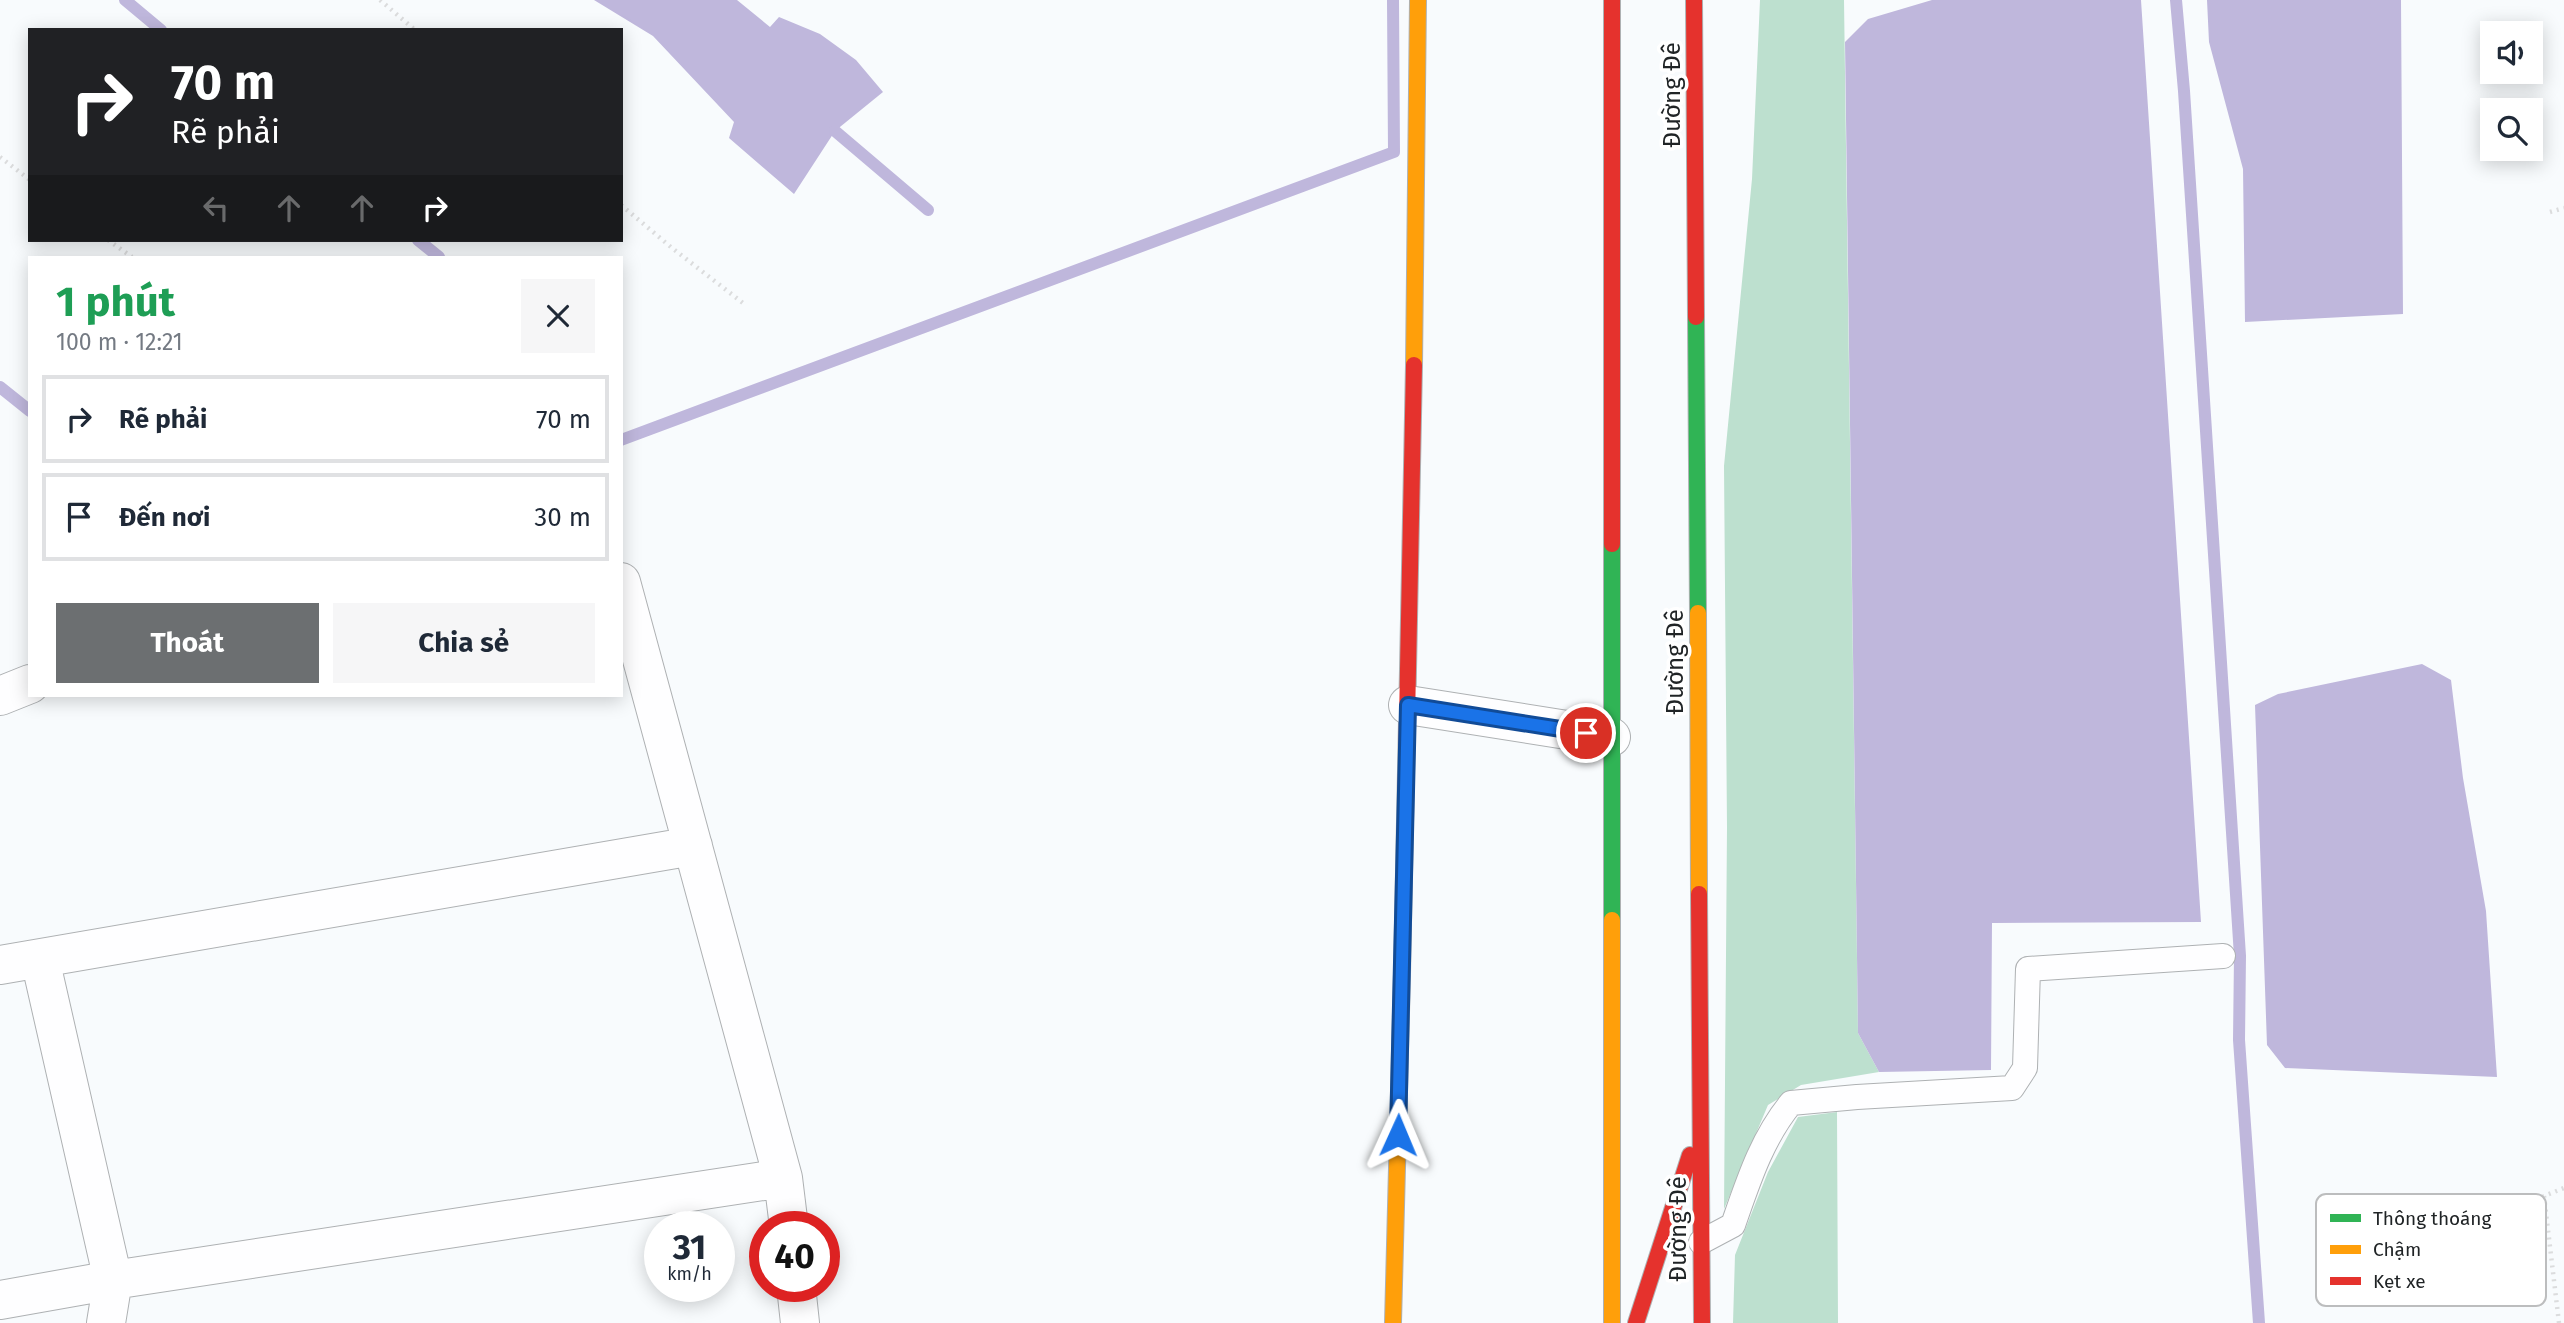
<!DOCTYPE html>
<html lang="vi">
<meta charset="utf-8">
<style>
:root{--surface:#fff;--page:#f6f6f7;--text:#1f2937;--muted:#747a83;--line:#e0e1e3;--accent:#6c6f71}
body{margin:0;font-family:"Fira Sans",sans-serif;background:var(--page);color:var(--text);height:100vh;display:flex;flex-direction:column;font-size:26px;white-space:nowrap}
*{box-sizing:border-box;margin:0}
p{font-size:23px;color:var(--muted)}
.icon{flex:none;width:38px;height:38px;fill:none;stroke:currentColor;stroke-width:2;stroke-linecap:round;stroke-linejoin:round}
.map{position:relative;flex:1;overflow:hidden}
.sheet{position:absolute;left:28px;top:256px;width:595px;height:441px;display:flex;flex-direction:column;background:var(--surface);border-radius:0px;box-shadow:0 4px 18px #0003}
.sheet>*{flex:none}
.guide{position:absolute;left:28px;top:28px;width:595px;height:214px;border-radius:0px;box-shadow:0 4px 18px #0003;background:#202124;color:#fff;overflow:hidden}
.fabs{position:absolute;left:2480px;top:21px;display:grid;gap:14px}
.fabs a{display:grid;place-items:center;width:63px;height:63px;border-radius:0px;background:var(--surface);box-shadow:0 4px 18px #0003;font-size:35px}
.speed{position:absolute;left:644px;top:1211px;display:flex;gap:14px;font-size:35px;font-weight:700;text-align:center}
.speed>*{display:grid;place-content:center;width:91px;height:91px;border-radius:50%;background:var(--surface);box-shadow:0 4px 18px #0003;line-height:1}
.speed small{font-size:18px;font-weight:400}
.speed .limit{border:10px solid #d22;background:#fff;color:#111}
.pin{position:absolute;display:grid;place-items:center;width:60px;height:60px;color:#fff;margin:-30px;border:4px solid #fff;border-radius:50%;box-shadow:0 2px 7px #0007}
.me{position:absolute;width:77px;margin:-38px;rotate:1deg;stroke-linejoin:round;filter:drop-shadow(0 0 5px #0008)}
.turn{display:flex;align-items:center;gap:24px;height:147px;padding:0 28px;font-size:32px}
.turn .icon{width:91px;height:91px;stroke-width:2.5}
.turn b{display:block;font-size:49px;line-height:60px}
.lanes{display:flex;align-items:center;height:66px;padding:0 28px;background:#0003;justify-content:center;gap:35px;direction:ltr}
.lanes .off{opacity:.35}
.round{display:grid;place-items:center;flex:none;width:74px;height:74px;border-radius:0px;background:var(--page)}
.head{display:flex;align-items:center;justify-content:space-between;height:119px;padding:0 28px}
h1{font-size:42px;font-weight:700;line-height:52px;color:#1e9e55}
.cta{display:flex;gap:14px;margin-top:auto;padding:14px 28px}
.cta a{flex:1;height:80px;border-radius:0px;background:var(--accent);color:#fff;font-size:28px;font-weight:700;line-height:80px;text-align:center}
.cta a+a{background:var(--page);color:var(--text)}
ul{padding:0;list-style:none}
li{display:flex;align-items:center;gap:21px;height:88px;margin:0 14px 10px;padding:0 14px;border:4px solid var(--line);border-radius:0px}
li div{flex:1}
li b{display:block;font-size:26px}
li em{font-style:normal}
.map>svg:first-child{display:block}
.forest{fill:#bde0cf}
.water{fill:#bfb7dc}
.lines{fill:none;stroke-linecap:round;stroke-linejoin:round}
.stream{stroke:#bfb7dc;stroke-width:12}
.lane-casing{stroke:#aeb1b3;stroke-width:26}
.street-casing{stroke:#aeb1b3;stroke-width:40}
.fast-casing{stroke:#aeb1b3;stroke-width:18}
.slow-casing{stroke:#aeb1b3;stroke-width:18}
.jam-casing{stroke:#aeb1b3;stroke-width:18}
.path{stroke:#dbdcdd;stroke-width:4.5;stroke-dasharray:2 5;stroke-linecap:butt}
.lane{stroke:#fefeff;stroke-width:24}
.street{stroke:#fefeff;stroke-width:38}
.fast{stroke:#30b455;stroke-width:16}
.slow{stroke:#ff9f0a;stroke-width:16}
.jam{stroke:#e5322d;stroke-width:16}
.route-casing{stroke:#114b97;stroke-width:18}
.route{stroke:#1a73e8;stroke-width:12}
.labels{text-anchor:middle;stroke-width:7;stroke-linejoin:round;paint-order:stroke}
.street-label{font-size:24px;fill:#202426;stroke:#fff}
.key{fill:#fff;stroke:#bcbdbe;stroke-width:2}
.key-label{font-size:19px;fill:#202426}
</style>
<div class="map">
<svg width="2564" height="1323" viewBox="0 0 2564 1323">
<rect width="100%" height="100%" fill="#f8fbfd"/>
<path class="forest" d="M1760 0H1844L1858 1033 1879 1072 1801 1085 1768 1105 1724 1209 1727 827 1724 466 1752 179Z
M1837 1112 1838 1323H1733L1735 1255 1768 1172 1798 1117Z"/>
<path class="water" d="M594 0H737L770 27 779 17 820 34 856 60 883 92 835 131 794 194 729 138 734 122 653 36Z
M1932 0H2141L2201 922 1992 923 1991 1070 1879 1072 1858 1033 1845 42 1868 19Z
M2207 0H2401L2403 314 2245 322 2243 169 2209 42Z
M2422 664 2451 680 2463 778 2486 911 2497 1077 2285 1068 2267 1045 2255 705 2278 694Z"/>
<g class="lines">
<path class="stream" d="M125 0 161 30
M2176 0 2184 91 2240 956 2239 1040 2259 1323
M835 131 928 210
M418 240 439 257
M0 387 30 411
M621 440 1394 152 1393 0"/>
<g class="lane-casing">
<path id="lane" d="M1701 1242 1733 1225C1748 1182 1762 1138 1791 1103L1857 1097 2012 1088 2025 1068 2028 969 2223 956"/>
</g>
<g class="street-casing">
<path id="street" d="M621 582 783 1178
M0 696 30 684
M1408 705 1611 737
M40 959 113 1280 106 1323
M0 965 693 846
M796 1286 800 1323
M0 1300 113 1280 783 1178 789 1227"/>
</g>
<g class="fast-casing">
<path id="fast" d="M1696 317 1698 613
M1612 544V920"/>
</g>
<g class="slow-casing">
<path id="slow" d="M1414 365 1418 0
M1698 613 1699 894
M1612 920V1323
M1393 1323 1402 974"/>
</g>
<g class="jam-casing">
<path id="jam" d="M1612 0V544
M1694 0 1696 317
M1699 894 1702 1323
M1402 974 1414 365
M1636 1323 1690 1155"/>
</g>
<path class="path" d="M380 0 415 30
M0 157 30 180
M621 205 672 248 743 303
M2550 212 2564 208
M108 240 132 257
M2559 1323 2544 1196 2564 1188"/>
<use href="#lane" class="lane"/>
<use href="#street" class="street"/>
<use href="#fast" class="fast"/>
<use href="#slow" class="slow"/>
<use href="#jam" class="jam"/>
</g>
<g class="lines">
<g class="route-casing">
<path id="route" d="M1398 1135 1408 705 1586 733"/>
</g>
<use href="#route" class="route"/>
</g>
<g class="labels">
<g class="street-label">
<text transform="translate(1672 95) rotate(-90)" y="8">Đường Đê</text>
<text transform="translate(1675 662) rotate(-90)" y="8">Đường Đê</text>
<text transform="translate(1678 1229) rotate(-90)" y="8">Đường Đê</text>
</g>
</g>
<rect x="2316" y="1194" width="230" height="112" rx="10" class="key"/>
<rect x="2330" y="1214" width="31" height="8" fill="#30b455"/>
<rect x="2330" y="1245" width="31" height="9" fill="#ff9f0a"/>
<rect x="2330" y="1277" width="31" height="8" fill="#e5322d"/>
<g class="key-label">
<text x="2373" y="1225">Thông thoáng</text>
<text x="2373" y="1256">Chậm</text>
<text x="2373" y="1288">Kẹt xe</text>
</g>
</svg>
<div class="fabs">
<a><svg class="icon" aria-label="sound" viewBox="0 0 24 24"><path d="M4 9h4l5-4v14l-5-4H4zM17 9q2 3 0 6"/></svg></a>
<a><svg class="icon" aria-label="search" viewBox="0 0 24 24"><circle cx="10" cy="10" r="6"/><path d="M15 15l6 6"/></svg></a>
</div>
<div class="speed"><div>31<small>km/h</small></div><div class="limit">40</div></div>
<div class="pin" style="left:1586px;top:733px;background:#d93025"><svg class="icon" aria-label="arrive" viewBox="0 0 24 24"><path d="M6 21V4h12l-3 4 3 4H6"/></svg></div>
<svg class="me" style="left:1398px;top:1135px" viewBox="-20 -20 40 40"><path d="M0-17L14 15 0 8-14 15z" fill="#1a73e8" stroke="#fff" stroke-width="4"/></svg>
<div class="guide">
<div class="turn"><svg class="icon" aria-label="right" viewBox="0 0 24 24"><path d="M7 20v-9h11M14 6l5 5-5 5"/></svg><div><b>70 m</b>Rẽ phải</div></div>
<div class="lanes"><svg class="icon off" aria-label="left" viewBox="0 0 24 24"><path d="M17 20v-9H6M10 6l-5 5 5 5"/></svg><svg class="icon off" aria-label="ahead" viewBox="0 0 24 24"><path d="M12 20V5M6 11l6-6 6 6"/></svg><svg class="icon off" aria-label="ahead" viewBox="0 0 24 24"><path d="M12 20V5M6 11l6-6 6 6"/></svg><svg class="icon" aria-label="right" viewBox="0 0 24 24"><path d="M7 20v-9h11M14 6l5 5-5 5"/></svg></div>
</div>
<section class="sheet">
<div class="head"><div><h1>1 phút</h1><p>100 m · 12:21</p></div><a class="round"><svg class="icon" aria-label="close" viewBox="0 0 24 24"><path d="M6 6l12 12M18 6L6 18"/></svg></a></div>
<ul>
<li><svg class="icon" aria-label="right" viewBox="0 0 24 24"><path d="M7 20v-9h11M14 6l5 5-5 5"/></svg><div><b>Rẽ phải</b></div><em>70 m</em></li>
<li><svg class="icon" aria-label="arrive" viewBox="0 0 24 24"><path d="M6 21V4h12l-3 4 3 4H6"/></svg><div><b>Đến nơi</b></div><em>30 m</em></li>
</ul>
<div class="cta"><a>Thoát</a><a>Chia sẻ</a></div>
</section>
</div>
